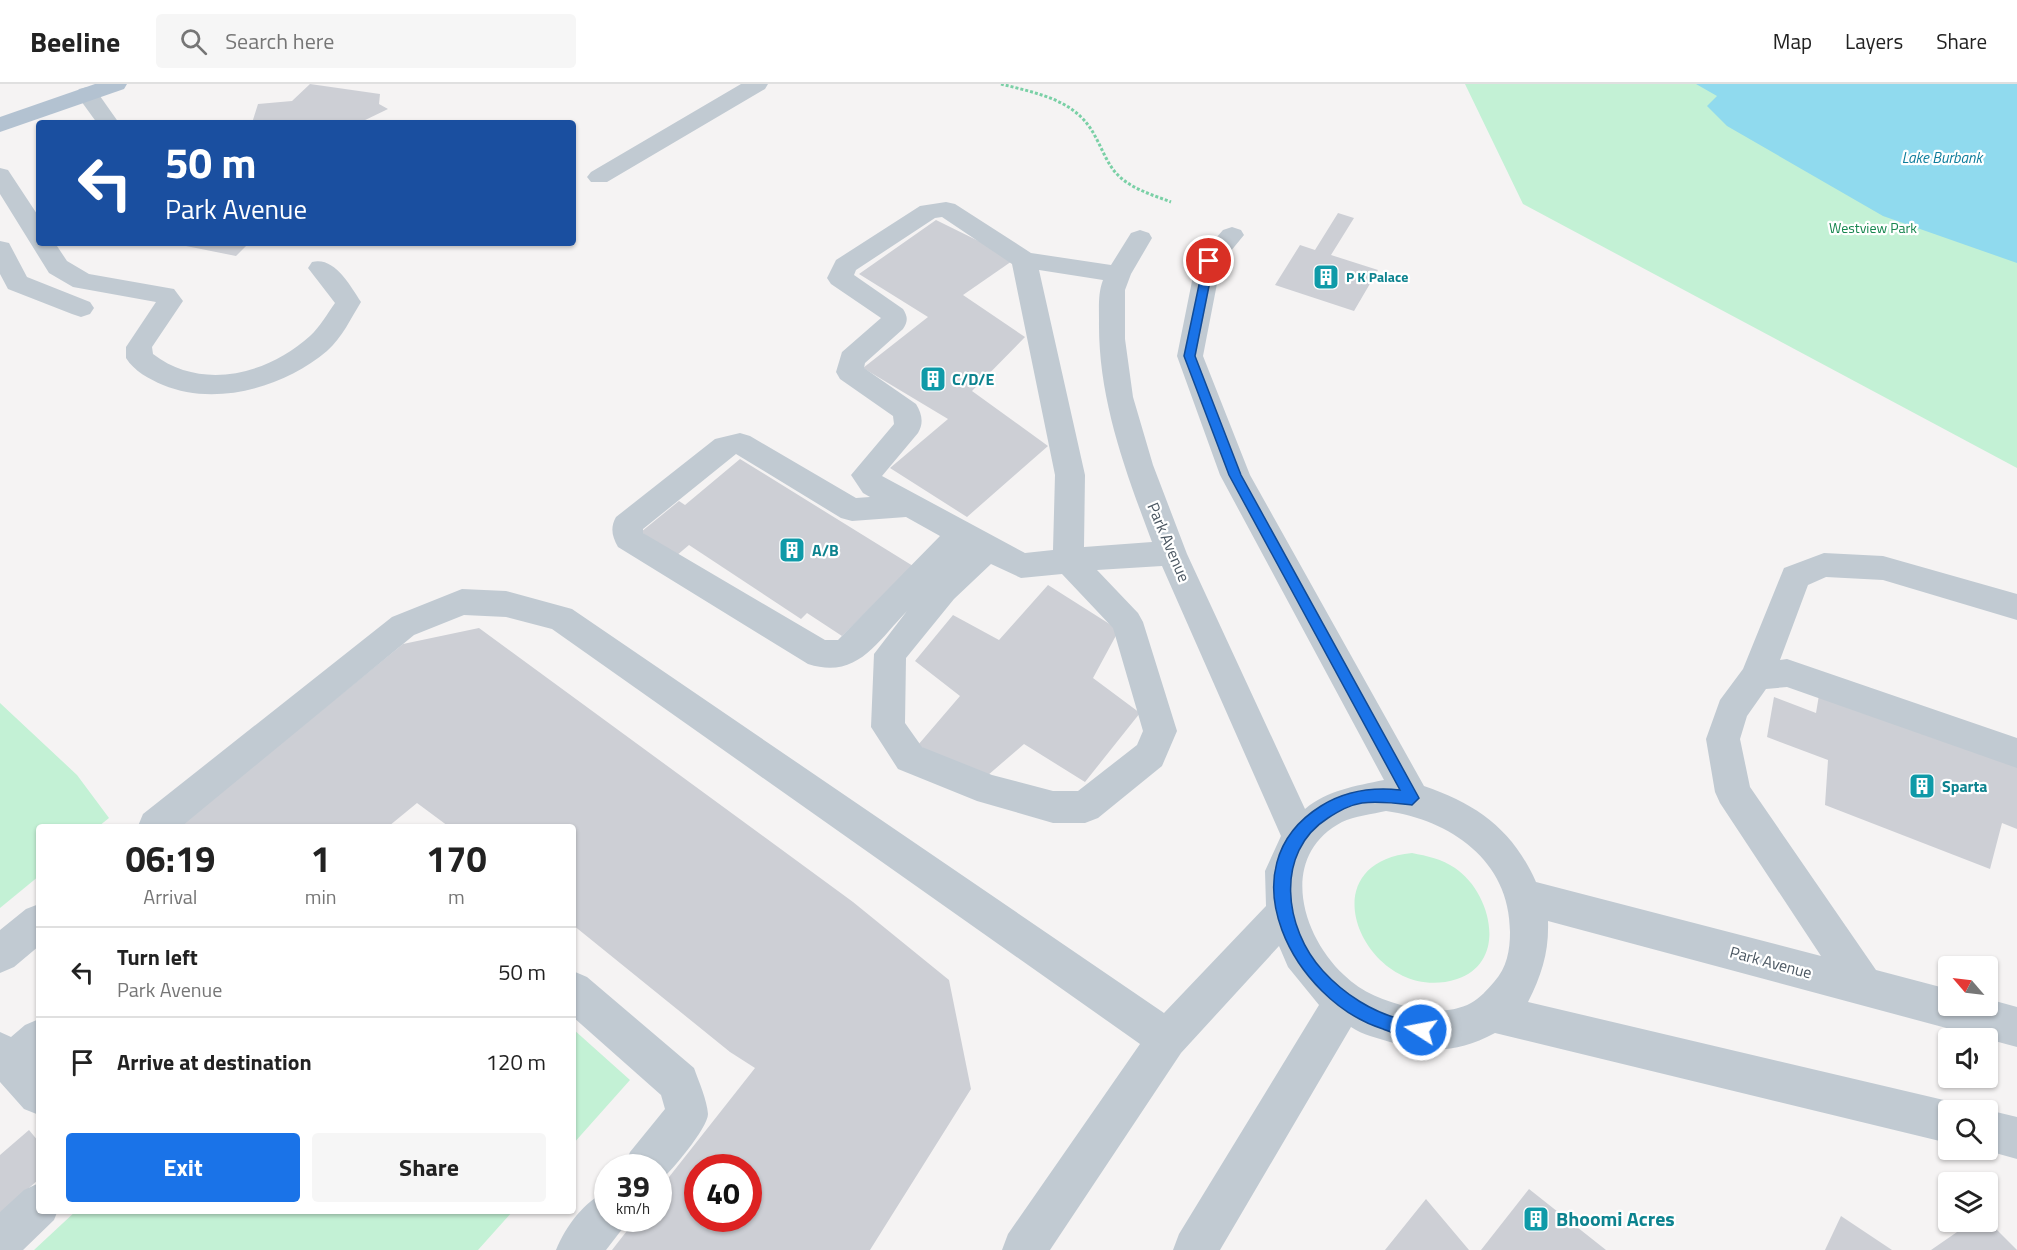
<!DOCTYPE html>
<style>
:root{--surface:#fff;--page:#f6f6f6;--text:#222;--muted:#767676;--line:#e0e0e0;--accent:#1a73e8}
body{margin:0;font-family:"Titillium Web",sans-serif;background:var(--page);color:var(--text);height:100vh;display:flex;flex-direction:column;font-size:22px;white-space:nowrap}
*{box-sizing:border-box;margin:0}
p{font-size:20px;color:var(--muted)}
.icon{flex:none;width:33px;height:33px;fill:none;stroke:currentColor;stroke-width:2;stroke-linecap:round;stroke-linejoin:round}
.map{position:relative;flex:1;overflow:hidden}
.drawer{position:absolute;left:36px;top:740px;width:540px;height:390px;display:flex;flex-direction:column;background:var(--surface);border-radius:6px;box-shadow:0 2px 4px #0004}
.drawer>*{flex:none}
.hud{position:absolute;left:36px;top:36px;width:540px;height:126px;border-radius:6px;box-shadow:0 2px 4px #0004;background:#1a4fa0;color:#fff;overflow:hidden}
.needle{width:39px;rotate:298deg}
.buttons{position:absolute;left:1938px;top:872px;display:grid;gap:12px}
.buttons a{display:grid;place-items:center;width:60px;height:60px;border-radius:6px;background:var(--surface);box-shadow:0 2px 4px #0004;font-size:30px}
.speed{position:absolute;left:594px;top:1070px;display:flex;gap:12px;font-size:30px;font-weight:700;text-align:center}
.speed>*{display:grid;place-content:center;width:78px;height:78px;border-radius:50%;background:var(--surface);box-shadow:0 2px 4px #0004;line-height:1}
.speed small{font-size:15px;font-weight:400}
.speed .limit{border:9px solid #d22;background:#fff;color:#111}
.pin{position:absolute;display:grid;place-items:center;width:51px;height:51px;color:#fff;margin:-26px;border:3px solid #fff;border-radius:50%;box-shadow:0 2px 6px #0007}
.me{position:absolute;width:66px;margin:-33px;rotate:281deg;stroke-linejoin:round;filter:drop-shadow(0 0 4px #0008)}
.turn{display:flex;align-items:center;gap:21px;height:126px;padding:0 30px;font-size:27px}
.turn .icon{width:78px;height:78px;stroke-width:2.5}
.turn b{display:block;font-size:42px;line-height:51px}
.eta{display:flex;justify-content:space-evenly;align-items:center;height:102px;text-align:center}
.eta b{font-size:36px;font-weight:700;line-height:42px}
.action{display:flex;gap:12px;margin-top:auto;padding:12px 30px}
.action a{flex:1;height:69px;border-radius:6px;background:var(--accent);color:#fff;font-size:24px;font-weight:700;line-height:69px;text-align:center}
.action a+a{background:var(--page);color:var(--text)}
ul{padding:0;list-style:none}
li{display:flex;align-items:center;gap:18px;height:90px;padding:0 30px;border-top:2px solid var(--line)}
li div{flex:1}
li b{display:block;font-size:22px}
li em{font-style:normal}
header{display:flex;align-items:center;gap:36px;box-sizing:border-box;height:84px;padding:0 30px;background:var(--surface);border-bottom:2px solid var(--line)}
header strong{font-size:28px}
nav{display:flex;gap:33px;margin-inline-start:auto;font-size:21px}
.search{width:420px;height:54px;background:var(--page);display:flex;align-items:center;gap:15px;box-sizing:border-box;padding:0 21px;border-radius:6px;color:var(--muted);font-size:22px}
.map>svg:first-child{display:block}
.green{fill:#c3f1d5}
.water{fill:#90daee}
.building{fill:#cdcfd5;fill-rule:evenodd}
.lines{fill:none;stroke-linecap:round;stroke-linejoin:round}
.path{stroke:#7ad0a6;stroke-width:3;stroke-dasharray:3 2;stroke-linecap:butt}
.minor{fill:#c1cad2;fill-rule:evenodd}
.major{fill:#b3c2d1;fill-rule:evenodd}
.route{fill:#1a73e8;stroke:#114b97;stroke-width:1.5}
.labels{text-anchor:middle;stroke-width:4.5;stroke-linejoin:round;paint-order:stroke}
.far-park-label{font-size:14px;fill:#17864f;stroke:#fff}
.far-culture-label{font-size:14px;font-weight:bold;fill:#0d838f;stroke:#fff;text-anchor:start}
.far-water-label{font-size:15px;font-style:italic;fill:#0c7c9b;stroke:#fff}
.culture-label{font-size:16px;font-weight:bold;fill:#0d838f;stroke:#fff;text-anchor:start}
.street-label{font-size:16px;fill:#4a5661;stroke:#fff}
.near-culture-label{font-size:20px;font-weight:bold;fill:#0d838f;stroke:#fff;text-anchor:start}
</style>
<header>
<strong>Beeline</strong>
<div class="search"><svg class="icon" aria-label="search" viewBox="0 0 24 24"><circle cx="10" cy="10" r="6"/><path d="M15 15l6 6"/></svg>Search here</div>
<nav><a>Map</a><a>Layers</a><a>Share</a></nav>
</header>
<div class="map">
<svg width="2017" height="1166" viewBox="0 0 2017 1166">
<rect width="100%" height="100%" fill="#f5f3f3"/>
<path class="green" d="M1465 0H2017V384L1523 120Z
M0 619 77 691 109 734 99 742H39V792L0 824Z
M1412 769C1427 772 1442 775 1455 784 1491 808 1509 878 1457 895 1370 924 1301 780 1412 769Z
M573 945 630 996 573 1060Z
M77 1126H513V1127L478 1166H34Z"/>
<path class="water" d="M1696 0H2017V179L1883 132 1727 42 1707 22 1717 12Z"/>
<path class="building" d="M310 0 380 10 379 20 388 25 359 39H252L258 20 292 17Z
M1338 129 1354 134 1331 171 1378 186 1354 227 1275 201 1300 161 1315 166Z
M936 136 1015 175 963 211 1025 253 972 307 1048 362 967 433 890 384 948 335 863 284 928 233 859 190Z
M171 159H249L236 172Z
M740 375 913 482 842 552 807 529 801 535 689 461 676 472 641 448 679 417 685 421Z
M1048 501 1119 546 1093 594 1140 629 1085 698 1024 660 980 698 918 661 960 612 915 577 953 531 999 556Z
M479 544 853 818 949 896 971 1005 870 1166H612L637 1134H658V1107L755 984 730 968 573 841V742H448L417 719 389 742H179L403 560ZM698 1083H748V1134H698Z
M1819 611 2017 683V745L2002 739 1990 785 1825 721 1828 676 1767 653 1774 613 1816 629Z
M29 1046 39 1058V1095L0 1130V1071Z
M1529 1105 1606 1166H1481Z
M1426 1115 1469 1166H1385Z
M1841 1132 1892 1166H1825Z
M1973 1137H1988L2017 1166H1931Z"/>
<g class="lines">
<path class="path" d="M1001 0C1028 7 1061 13 1081 33 1096 47 1101 68 1112 84 1125 103 1150 110 1171 118"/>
<path class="minor" d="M741 0H768L765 5 607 98H591L587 93 591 88Z
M87 3 95 5 119 39H97L76 10 79 5Z
M0 84 8 86 39 133V159H55L67 177 89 190 174 205 183 217 152 263 153 270C201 307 267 291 310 252 320 243 327 230 335 219L308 184 312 178C334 172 350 201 361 218 351 234 342 254 327 267 284 303 216 323 163 301 149 295 134 287 126 274V263L156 218 73 203 49 189 0 110Z
M946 118 955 120 1031 169 1111 181 1131 149 1140 146 1149 149 1152 154 1131 190 1125 206V255L1133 313 1153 381 1187 470 1305 725C1328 706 1355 702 1384 696L1220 391 1177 272 1196 177 1223 146 1232 143 1241 146 1244 151 1221 179 1203 272 1250 391 1424 702C1477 720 1513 746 1536 798L1821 872 1720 719 1715 708 1706 655 1720 616 1743 585 1784 484 1824 469 1883 472 2017 510V536L1883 496 1826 493 1808 501 1780 576 1787 575 2017 654V684L1787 603 1766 605 1747 632 1740 655 1750 703 1876 886 1948 905V921H1988V915L2017 923V963L1548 837C1549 868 1542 890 1528 918L1948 1017 1964 1026H1948V1059L1495 949C1457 969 1431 969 1390 958 1377 954 1363 951 1351 943L1220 1166H1173L1179 1150 1319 921 1288 883 1279 862 1181 969 1050 1166H1002L1008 1150 1140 960 552 545 506 533 464 531 414 551 182 742H138L143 730 392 533 462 505 506 507 572 525 1164 929 1266 822 1265 787 1281 752 1162 482 1097 486 1138 529 1143 538 1177 647 1162 682 1098 734 1085 739H1053L977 717 898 685 871 643 874 570 907 527C877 558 857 596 808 580L618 463C612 452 610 444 616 433L715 355 740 349 750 352 856 414 870 413 863 409 851 391 894 340 893 332 840 295 836 288 842 268 881 234 831 200 827 194 836 176 920 122ZM942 133 1012 180 1055 391 1053 466 1025 469 882 392 918 349C924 339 922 330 916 320L864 284 865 279 903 245C908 237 908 233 903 225L854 191 856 186 935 134ZM1039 186 1103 196C1098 209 1099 222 1099 237 1098 314 1125 386 1152 458L1084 463 1085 391ZM736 370 841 434 852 437 906 433 940 452 838 556H825L643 449V445ZM991 480 1021 494 1062 490 1113 544 1143 647 1137 661 1078 707H1053L992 691 922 663 905 639 906 574 954 515ZM1386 727C1450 736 1510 776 1510 848 1510 866 1507 884 1494 898 1487 906 1480 914 1471 919 1453 929 1427 928 1409 923 1385 917 1362 909 1344 891 1301 851 1278 772 1342 738 1354 732 1373 730 1386 727Z
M0 157 9 159 27 193 90 218 94 224 90 230 81 233 72 230 8 205 0 190Z
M39 820V862L14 883 0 889V846L26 825Z
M573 887 587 893 694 984C699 998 707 1016 708 1030 708 1044 670 1089 658 1099V1083H624L630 1068 665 1025 661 1011 573 933Z
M39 935V1031L24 1025 0 998V948L11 953 25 941Z
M1988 1026 2017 1033V1075L1981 1065H1988Z
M39 1099V1126H58L54 1136 23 1166H0V1128L24 1106Z
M608 1107V1134H628L623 1144 606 1166H556C566 1142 584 1117 608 1107Z"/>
<path class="major" d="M95 0H127L124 5 0 48V33Z"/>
</g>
<path class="route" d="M1209 174 1214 177 1195 272 1241 391 1419 714 1412 721C1395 719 1379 717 1362 719 1349 721 1339 727 1328 734 1274 768 1284 845 1323 887 1344 910 1373 929 1404 936 1412 938 1419 937 1427 940L1429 946 1427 951C1412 957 1396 950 1383 945 1294 917 1223 783 1321 722 1345 707 1372 703 1400 706L1229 391 1184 272 1204 177Z"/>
<defs>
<g id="building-square" transform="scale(1.35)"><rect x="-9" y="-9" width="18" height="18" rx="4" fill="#0f9aa8" stroke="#fff"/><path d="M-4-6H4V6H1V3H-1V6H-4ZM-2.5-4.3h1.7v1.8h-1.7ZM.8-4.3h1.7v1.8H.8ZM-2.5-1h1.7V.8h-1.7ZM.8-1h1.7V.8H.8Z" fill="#fff"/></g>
</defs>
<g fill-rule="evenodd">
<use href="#building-square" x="1326" y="193"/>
<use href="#building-square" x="933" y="295"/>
<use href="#building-square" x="792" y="466"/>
<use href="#building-square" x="1922" y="702"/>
<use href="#building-square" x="1536" y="1135"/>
</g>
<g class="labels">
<g class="far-park-label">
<text x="1873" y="149">Westview Park</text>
</g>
<g class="far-culture-label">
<text x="1346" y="198">P K Palace</text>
</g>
<g class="far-water-label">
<text x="1942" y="79">Lake Burbank</text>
</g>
<g class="culture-label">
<text x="952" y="301">C/D/E</text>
<text x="812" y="472">A/B</text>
<text x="1942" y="708">Sparta</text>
</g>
<g class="street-label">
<text transform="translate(1169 458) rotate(67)" y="6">Park Avenue</text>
<text transform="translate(1771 878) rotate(15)" y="6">Park Avenue</text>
</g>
<g class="near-culture-label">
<text x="1556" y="1142">Bhoomi Acres</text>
</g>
</g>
</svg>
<div class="buttons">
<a><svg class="needle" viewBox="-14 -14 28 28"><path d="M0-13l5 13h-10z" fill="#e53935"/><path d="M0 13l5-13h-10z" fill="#767676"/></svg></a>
<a><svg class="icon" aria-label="sound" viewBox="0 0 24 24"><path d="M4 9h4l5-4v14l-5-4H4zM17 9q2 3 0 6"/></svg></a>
<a><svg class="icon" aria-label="search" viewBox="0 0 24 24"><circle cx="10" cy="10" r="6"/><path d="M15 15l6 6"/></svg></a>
<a><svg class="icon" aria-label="layers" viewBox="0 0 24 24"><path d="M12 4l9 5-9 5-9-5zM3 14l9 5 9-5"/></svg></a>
</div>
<div class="speed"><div>39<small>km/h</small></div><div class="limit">40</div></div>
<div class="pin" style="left:1209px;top:177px;background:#d93025"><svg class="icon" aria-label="arrive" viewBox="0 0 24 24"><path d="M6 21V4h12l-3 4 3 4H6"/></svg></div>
<svg class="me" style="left:1421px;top:946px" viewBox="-20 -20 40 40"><circle r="17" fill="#1a73e8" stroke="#fff" stroke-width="3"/><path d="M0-11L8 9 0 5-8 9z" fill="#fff"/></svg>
<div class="hud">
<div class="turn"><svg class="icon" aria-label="left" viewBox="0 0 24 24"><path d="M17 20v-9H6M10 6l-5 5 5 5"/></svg><div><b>50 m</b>Park Avenue</div></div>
</div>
<section class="drawer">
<div class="eta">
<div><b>06:19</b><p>Arrival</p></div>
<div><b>1</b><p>min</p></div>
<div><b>170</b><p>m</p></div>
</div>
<ul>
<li><svg class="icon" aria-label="left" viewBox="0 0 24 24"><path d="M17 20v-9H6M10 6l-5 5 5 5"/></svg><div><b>Turn left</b><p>Park Avenue</p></div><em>50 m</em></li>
<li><svg class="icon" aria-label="arrive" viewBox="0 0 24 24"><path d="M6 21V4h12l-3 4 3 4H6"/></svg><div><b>Arrive at destination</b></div><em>120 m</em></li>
</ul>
<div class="action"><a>Exit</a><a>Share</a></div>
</section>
</div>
